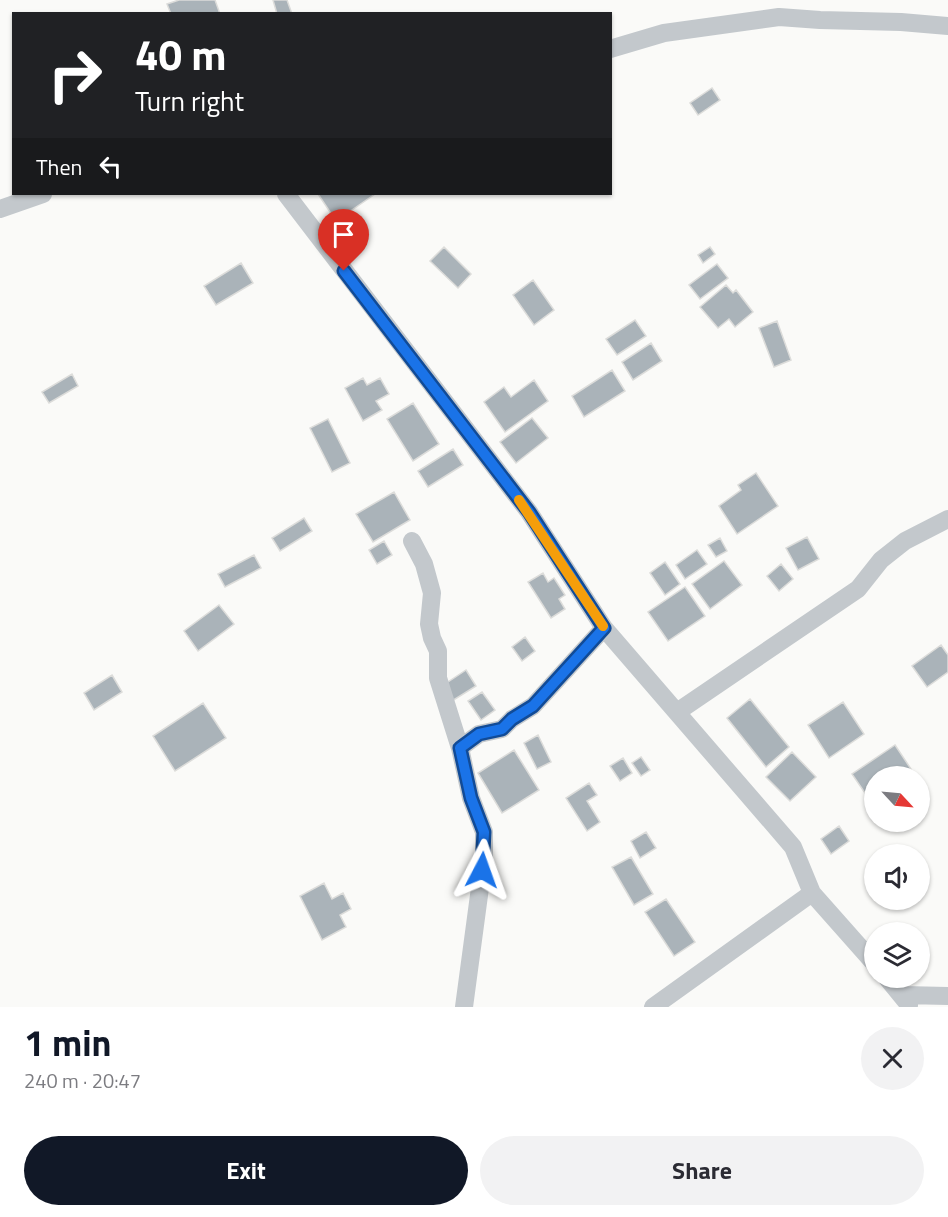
<!DOCTYPE html>
<meta charset="utf-8">
<style>
:root{--surface:#fff;--page:#f2f2f3;--text:#2b2b33;--muted:#7c7c81;--accent:#111827}
body{margin:0;font-family:"Titillium Web",sans-serif;background:var(--page);color:var(--text);height:100vh;display:flex;flex-direction:column;font-size:22px;white-space:nowrap}
*{box-sizing:border-box;margin:0}
p{font-size:20px;color:var(--muted)}
.icon{flex:none;width:33px;height:33px;fill:none;stroke:currentColor;stroke-width:2;stroke-linecap:round;stroke-linejoin:round}
.map{position:relative;height:1007px;overflow:hidden}
.sheet{display:flex;flex-direction:column;background:var(--surface);flex:1}
.sheet>*{flex:none}
.top-card{position:absolute;left:12px;top:12px;width:600px;height:183px;border-radius:0px;box-shadow:0 2px 4px #0004;background:#202124;color:#fff;overflow:hidden}
.needle{width:39px;rotate:116deg}
.buttons{position:absolute;left:864px;top:766px;display:grid;gap:12px}
.buttons a{display:grid;place-items:center;width:66px;height:66px;border-radius:50%;background:var(--surface);box-shadow:0 2px 4px #0004;font-size:30px}
.pin{position:absolute;display:grid;place-items:center;width:51px;height:51px;color:#fff;margin:-62px -26px;border-radius:50% 50% 50% 0;rotate:-45deg;box-shadow:0 0 6px #0007}
.pin .icon{rotate:45deg}
.me{position:absolute;width:66px;margin:-33px;rotate:4deg;stroke-linejoin:round;filter:drop-shadow(0 0 4px #0008)}
.turn{display:flex;align-items:center;gap:21px;height:126px;padding:0 24px;font-size:27px}
.turn .icon{width:78px;height:78px;stroke-width:2.5}
.turn b{display:block;font-size:42px;line-height:51px}
.then{display:flex;align-items:center;height:57px;padding:0 24px;background:#0003;gap:12px;font-size:22px}
.round{display:grid;place-items:center;flex:none;width:63px;height:63px;border-radius:32px;background:var(--page)}
.summary{display:flex;align-items:center;justify-content:space-between;height:102px;padding:0 24px}
h1{font-size:36px;font-weight:700;line-height:45px;color:var(--accent)}
.button{display:flex;gap:12px;margin-top:auto;padding:12px 24px}
.button a{flex:1;height:69px;border-radius:36px;background:var(--accent);color:#fff;font-size:24px;font-weight:700;line-height:69px;text-align:center}
.button a+a{background:var(--page);color:var(--text)}
.map>svg:first-child{display:block}
.building{fill:#aab3b9;stroke:#dcdcda;stroke-width:1.5}
.lines{fill:none;stroke-linecap:round;stroke-linejoin:round}
.street{stroke:#c3c8cc;stroke-width:18}
.route-casing{stroke:#114b97;stroke-width:15}
.route{stroke:#1a73e8;stroke-width:10}
.slow{stroke:#f59e0b;stroke-width:10}
</style>
<div class="map">
<svg width="948" height="1007" viewBox="0 0 948 1007">
<rect width="100%" height="100%" fill="#fafaf8"/>
<path class="building" d="M179 0H215L220 14H171L167 4Z
M273 0H287L292 14H277Z
M712 88 720 100 698 115 690 103Z
M318 194H375L336 221Z
M444 247 471 274 458 288 430 261Z
M710 247 715 254 703 263 698 255Z
M241 263 253 283 216 305 204 286Z
M717 264 728 278 700 299 689 285Z
M533 280 554 310 534 325 513 295Z
M726 285 733 293 736 290 753 312 735 327 729 319 718 328 700 307Z
M635 320 646 336 617 355 606 339Z
M777 321 791 360 774 367 759 328Z
M651 343 662 361 633 380 622 362Z
M612 370 625 391 584 417 572 396Z
M72 374 78 386 49 403 42 392Z
M363 378 367 385 380 378 389 394 376 401 382 410 363 421 345 388Z
M534 380 548 401 505 432 484 402 504 387 511 397Z
M413 403 439 444 413 461 387 419Z
M532 418 548 438 516 463 500 442Z
M328 419 350 463 332 472 310 428Z
M453 449 463 465 428 487 418 471Z
M756 473 778 506 737 534 719 506 741 490 738 485Z
M394 492 410 520 373 542 356 514Z
M304 518 312 531 280 551 272 538Z
M807 537 819 559 798 570 786 548Z
M720 538 727 551 716 557 708 545Z
M384 541 392 555 377 564 369 550Z
M697 550 707 564 685 579 676 565Z
M254 555 261 568 225 587 218 574Z
M724 561 742 585 710 609 692 584Z
M665 562 680 584 665 595 650 573Z
M781 564 793 579 779 591 767 576Z
M543 573 548 582 554 578 565 595 559 599 565 609 551 618 528 582Z
M685 587 705 616 668 641 648 612Z
M219 605 234 624 198 651 184 631Z
M525 637 535 651 522 661 512 647Z
M941 645 948 655V672L927 687 912 666Z
M466 670 476 686 452 701 442 686Z
M112 675 122 692 94 710 84 693Z
M482 692 495 710 481 720 468 701Z
M750 699 789 747 766 767 727 718Z
M843 702 864 734 829 758 808 725Z
M203 703 226 738 175 771 153 736Z
M538 735 551 762 537 769 524 743Z
M895 745 911 769 900 777H874V795L869 799 852 774Z
M514 750 539 790 502 813 478 773Z
M792 752 816 777 790 801 766 777Z
M641 757 650 770 641 776 632 763Z
M623 758 632 773 620 781 610 766Z
M589 783 597 795 587 801 600 822 587 831 566 798Z
M839 826 849 841 831 854 821 839Z
M646 832 656 848 640 858 631 841Z
M631 857 653 894 634 905 612 867Z
M324 883 332 899 343 893 351 909 340 915 346 927 322 940 300 896Z
M666 899 695 942 674 956 645 912Z"/>
<g class="lines">
<path class="street" d="M610 49 664 33 779 17 820 20 901 22 948 26
M286 194 529 512 604 628 793 847 812 893 874 963
M0 209 43 194
M412 541 424 564 432 593 429 624 432 638 438 651V678L460 748 471 798 484 832V858L464 1007
M677 712 858 589 881 560 905 541 948 519
M460 748 479 734 502 729 512 719 533 706 604 628
M887 978 909 1005
M903 995 948 996
M653 1007 812 893"/>
</g>
<g class="lines">
<g class="route-casing">
<path id="route" d="M344 271 529 512 604 628 533 706 512 719 502 729 479 734 460 748 471 798 484 832 482 870"/>
</g>
<use href="#route" class="route"/>
<path class="slow" d="M519 500 603 626"/>
</g>
</svg>
<div class="buttons">
<a><svg class="needle" viewBox="-14 -14 28 28"><path d="M0-13l5 13h-10z" fill="#e53935"/><path d="M0 13l5-13h-10z" fill="#7c7c81"/></svg></a>
<a><svg class="icon" aria-label="sound" viewBox="0 0 24 24"><path d="M4 9h4l5-4v14l-5-4H4zM17 9q2 3 0 6"/></svg></a>
<a><svg class="icon" aria-label="layers" viewBox="0 0 24 24"><path d="M12 4l9 5-9 5-9-5zM3 14l9 5 9-5"/></svg></a>
</div>
<div class="pin" style="left:344px;top:271px;background:#d93025"><svg class="icon" aria-label="arrive" viewBox="0 0 24 24"><path d="M6 21V4h12l-3 4 3 4H6"/></svg></div>
<svg class="me" style="left:482px;top:870px" viewBox="-20 -20 40 40"><path d="M0-17L14 15 0 8-14 15z" fill="#1a73e8" stroke="#fff" stroke-width="4"/></svg>
<div class="top-card">
<div class="turn"><svg class="icon" aria-label="right" viewBox="0 0 24 24"><path d="M7 20v-9h11M14 6l5 5-5 5"/></svg><div><b>40 m</b>Turn right</div></div>
<div class="then">Then<svg class="icon" aria-label="left" viewBox="0 0 24 24"><path d="M17 20v-9H6M10 6l-5 5 5 5"/></svg></div>
</div>
</div>
<section class="sheet">
<div class="summary"><div><h1>1 min</h1><p>240 m · 20:47</p></div><a class="round"><svg class="icon" aria-label="close" viewBox="0 0 24 24"><path d="M6 6l12 12M18 6L6 18"/></svg></a></div>
<div class="button"><a>Exit</a><a>Share</a></div>
</section>
